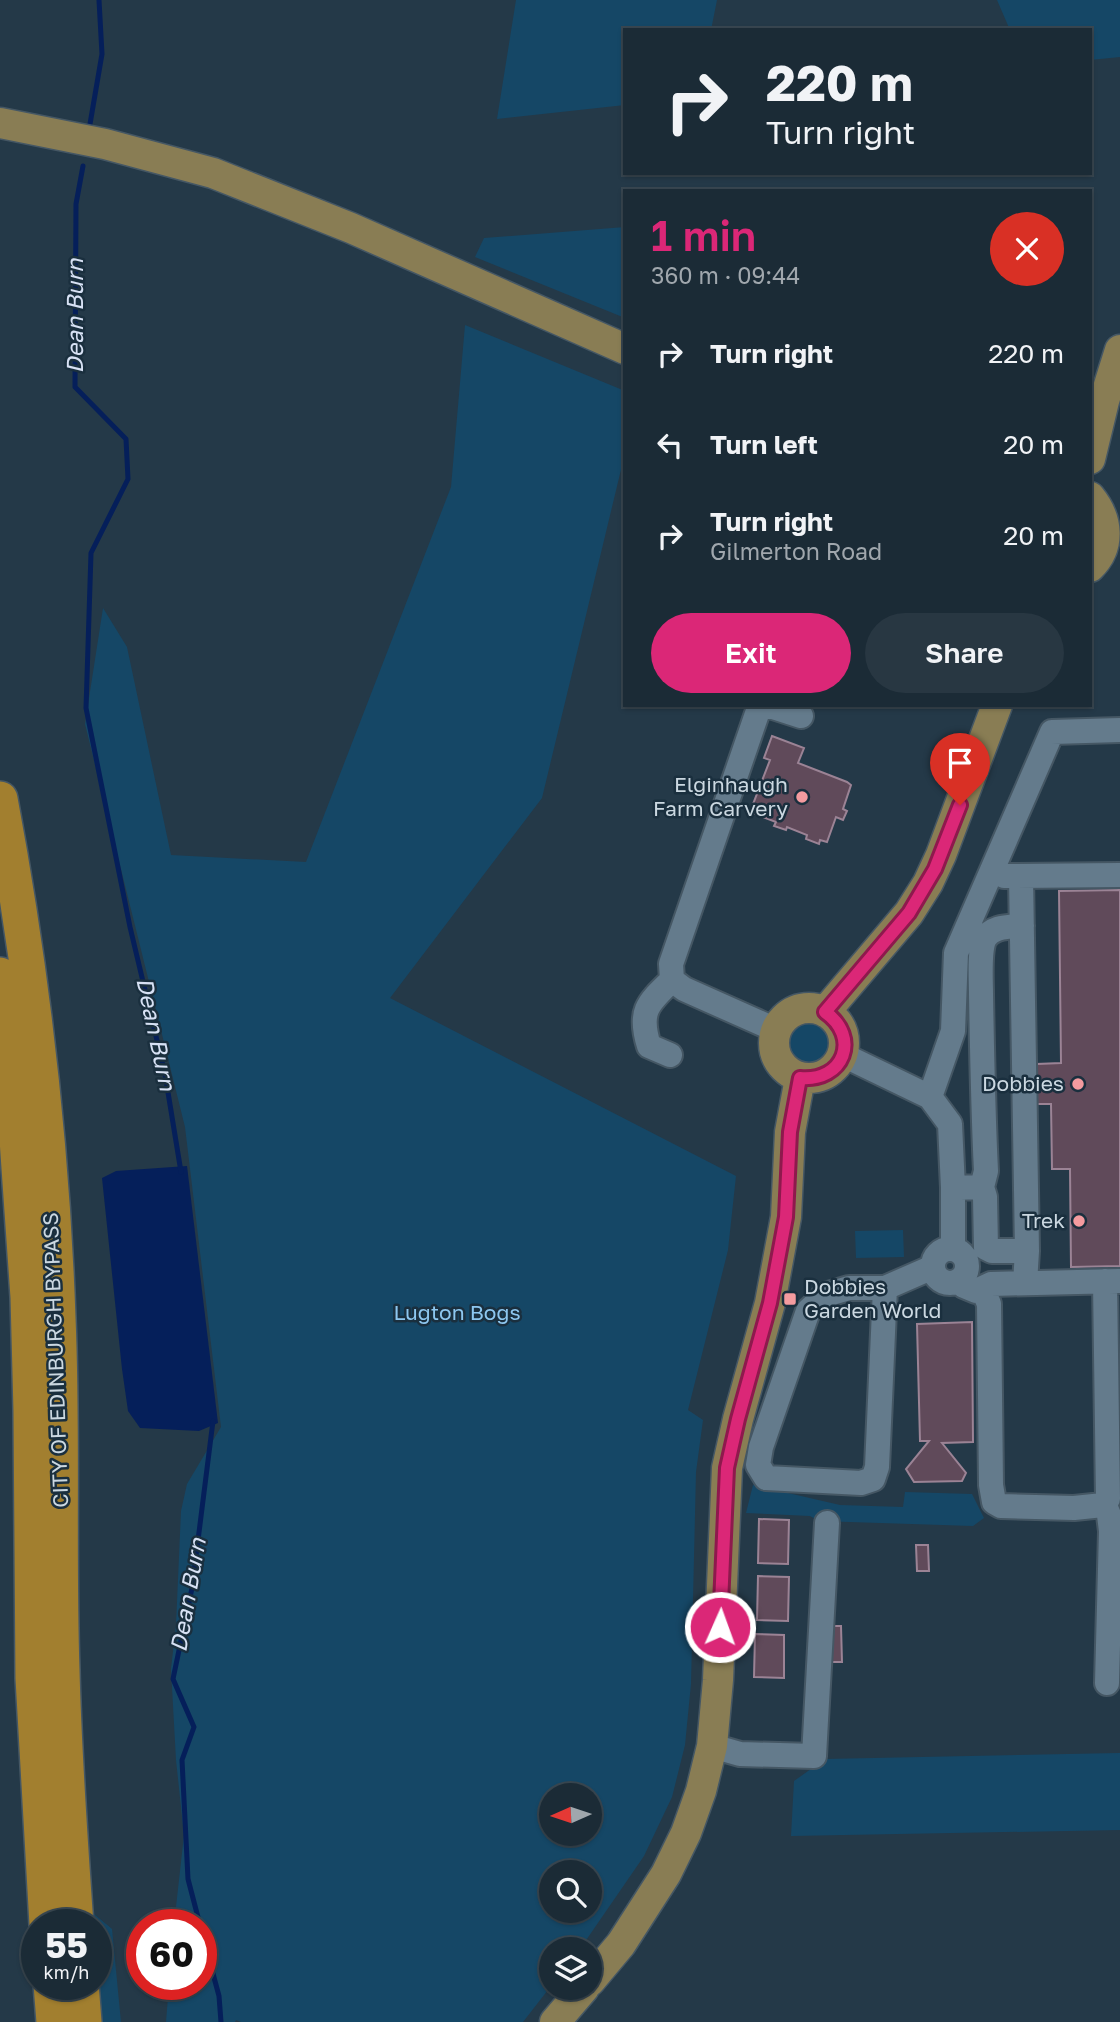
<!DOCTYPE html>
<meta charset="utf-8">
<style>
:root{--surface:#1b2b36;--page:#283742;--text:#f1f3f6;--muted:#a0a7ad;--line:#394751;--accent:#db2777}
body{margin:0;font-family:"Golos Text",sans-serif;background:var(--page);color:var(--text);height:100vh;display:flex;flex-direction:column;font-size:26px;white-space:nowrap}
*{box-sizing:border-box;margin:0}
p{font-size:23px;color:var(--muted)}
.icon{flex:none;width:38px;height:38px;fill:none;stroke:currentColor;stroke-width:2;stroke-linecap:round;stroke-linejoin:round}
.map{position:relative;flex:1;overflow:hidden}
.details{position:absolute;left:623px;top:189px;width:469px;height:518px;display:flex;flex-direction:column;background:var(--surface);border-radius:0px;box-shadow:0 2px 5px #0004,0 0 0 2px var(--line)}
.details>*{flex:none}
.top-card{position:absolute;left:623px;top:28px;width:469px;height:147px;border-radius:0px;box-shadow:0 2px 5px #0004,0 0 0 2px var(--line);background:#1b2b36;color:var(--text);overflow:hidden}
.needle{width:46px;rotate:267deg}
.tools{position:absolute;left:539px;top:1783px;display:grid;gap:14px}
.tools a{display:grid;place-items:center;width:63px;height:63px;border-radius:50%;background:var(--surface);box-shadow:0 2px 5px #0004,0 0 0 2px var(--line);font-size:35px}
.speed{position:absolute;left:21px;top:1909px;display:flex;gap:14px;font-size:35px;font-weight:700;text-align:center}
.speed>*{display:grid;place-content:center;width:91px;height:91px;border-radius:50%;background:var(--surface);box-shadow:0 2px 5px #0004,0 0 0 2px var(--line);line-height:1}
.speed small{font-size:18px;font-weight:400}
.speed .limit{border:10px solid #d22;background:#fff;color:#111}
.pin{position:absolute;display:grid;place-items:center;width:60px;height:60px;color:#fff;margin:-72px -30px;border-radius:50% 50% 50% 0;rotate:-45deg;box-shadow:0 0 7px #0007}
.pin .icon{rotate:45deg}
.me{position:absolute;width:77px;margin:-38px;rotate:2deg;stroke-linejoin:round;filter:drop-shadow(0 0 5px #0008)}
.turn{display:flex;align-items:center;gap:24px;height:147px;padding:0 28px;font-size:32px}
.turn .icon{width:91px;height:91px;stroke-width:2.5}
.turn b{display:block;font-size:49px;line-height:60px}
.round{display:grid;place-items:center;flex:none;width:74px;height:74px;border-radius:37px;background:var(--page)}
.head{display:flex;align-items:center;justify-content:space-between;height:119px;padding:0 28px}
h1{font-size:42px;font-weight:600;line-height:52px;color:var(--accent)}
.action{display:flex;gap:14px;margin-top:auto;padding:14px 28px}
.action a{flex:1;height:80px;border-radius:42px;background:var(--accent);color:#fff;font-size:28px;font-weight:600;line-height:80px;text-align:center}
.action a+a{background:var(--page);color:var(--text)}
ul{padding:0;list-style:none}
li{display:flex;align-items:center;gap:21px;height:91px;padding:0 28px}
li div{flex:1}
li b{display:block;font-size:26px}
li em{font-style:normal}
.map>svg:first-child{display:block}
.green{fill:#154766;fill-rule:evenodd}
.water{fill:#051f5a}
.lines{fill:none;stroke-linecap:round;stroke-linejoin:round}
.stream{stroke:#051f5a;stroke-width:5}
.building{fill:#604a5a;stroke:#9b8395;stroke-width:2}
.minor-casing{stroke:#455764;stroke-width:28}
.major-casing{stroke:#455764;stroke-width:33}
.highway-casing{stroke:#455764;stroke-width:38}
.minor{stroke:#647b8c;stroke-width:24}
.major{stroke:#897d54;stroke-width:30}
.highway{stroke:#a27f2f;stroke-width:35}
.route-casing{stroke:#8e194d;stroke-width:18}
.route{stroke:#db2777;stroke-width:12}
.poi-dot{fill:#f49b9f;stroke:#1a2f3e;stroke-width:2.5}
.labels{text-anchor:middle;stroke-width:5;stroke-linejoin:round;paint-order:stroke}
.poi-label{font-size:21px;fill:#cbd8e1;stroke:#1a2f3e;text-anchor:end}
.park-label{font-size:21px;fill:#8dc7f0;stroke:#1a2f3e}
.street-label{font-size:21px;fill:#cbd8e1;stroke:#1a2f3e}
.water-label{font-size:23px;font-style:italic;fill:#d7e1f4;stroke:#1a2f3e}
</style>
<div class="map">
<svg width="1120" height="2022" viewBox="0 0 1120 2022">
<rect width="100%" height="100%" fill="#243948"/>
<path class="green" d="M516 0H717L711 30H625V105L497 119Z
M997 0H1120V57L1090 60V30H1010Z
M625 227V318L475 257 484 238Z
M465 325 625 391V453L542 798 390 998 736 1176 728 1250 688 1410 703 1420 696 1472 691 1684 685 1745 672 1797 644 1856 580 1949 551 1950V1986L523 2022H241L236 2020 235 2022H166L169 1985 201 1984V1925H174L184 1835 176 1760 171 1669 176 1625 181 1511 187 1484 221 1427 185 1127 85 724 103 608 127 647 171 855 306 862 451 487ZM551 1796H590V1834H551ZM551 1872H590V1911H551Z
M785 1043a25 25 0 1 1 50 0a25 25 0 1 1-50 0Z
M903 1230 904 1257 856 1258 855 1231Z
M753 1485 840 1505 903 1507 905 1492 972 1494 984 1518 973 1526 819 1521 810 1516 746 1513Z
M1120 1753V1830L791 1836 794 1781 825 1759Z
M94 1914 112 1929 121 2022H102L96 1925Z"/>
<path class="water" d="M187 1166 218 1423 199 1431 140 1428 128 1411 122 1369 102 1178 116 1171Z"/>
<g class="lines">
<path class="stream" d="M90 124 102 54 99 0
M83 166 76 204 75 387 126 439 128 479 91 553 86 708 130 927 165 1074 181 1172
M200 1925 188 1879 182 1760 194 1727 173 1679 192 1588 213 1421
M201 1929 219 1996 221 2022"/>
</g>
<path class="building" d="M772 736 804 748 798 763 847 782 851 785 843 809 847 811 843 820 836 817 827 842 820 840 819 844 806 839 807 835 787 827 786 830 774 826 776 822 750 812 770 760 764 758Z
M1120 890V1266L1071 1267 1070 1169H1052L1051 1104H1037V1064L1061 1063 1059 891Z
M972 1322 973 1442 942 1443 966 1473 962 1481 914 1482 906 1469 929 1441H920L917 1324Z
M1117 1355H1120V1441H1119Z
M759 1519 789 1520 788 1564 758 1563Z
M916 1545H928L929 1571H917Z
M758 1576 789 1577 788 1621 757 1620Z
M827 1626H841L842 1662H828Z
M755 1634 784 1635V1678L754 1677Z"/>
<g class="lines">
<g class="minor-casing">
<path id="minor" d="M760 705 671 964 672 980 684 989 776 1030
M767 705 801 716
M1004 876 1120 875
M1021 876 1027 1251 1025 1283
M670 1055 649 1046C638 1011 648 1003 672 980
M843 1055 930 1097 950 1124 953 1188 982 1187 986 1171C983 1112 982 1053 981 994 981 980 979 953 984 940 991 926 1008 927 1022 926
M930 1097 953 1031 956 953 1052 732 1120 730
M982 1187 985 1197 986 1248 992 1251H1027
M953 1188V1249
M933 1266a17 17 0 1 1 34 0a17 17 0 1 1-34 0Z
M961 1279 964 1286 976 1291 991 1284 1119 1281
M885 1288 877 1467 873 1479 861 1483 766 1478 758 1465 761 1447 808 1311 825 1295 849 1288H885L933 1267
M981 1289 983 1290 989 1304 991 1485 994 1502 1001 1506 1074 1508 1103 1505 1108 1499 1105 1281
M1104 1503 1109 1515 1111 1531 1107 1683
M712 1746 740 1754 814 1756 827 1523"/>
</g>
<g class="major-casing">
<path id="major" d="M0 123 105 144 213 173 351 228 625 349
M1090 459 1104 401 1120 350
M1090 497C1108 519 1111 546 1090 567
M774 1043a35 35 0 1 1 70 0a35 35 0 1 1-70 0Z
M825 1012 909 913 928 883 941 855 997 705
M590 1981 621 1944 666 1874 686 1833 701 1791 712 1746 718 1680 727 1468 738 1419 770 1303 786 1217 790 1132 800 1078
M555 2022 584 1988"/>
</g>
<g class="highway-casing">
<path id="highway" d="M0 799C32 970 52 1143 58 1318 63 1435 58 1552 62 1670 64 1755 70 1840 76 1925
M0 975 14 1096 28 1297 31 1411 33 1678 47 1925
M51 1984 54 2022
M81 1984 84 2022"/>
</g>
<use href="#minor" class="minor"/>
<use href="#major" class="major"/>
<use href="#highway" class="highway"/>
</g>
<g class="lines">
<g class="route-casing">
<path id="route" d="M720 1627 727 1468 738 1419 770 1303 786 1217 790 1132 800 1078C844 1082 861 1037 825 1012L909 913 935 869 960 805"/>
</g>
<use href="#route" class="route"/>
</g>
<g class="poi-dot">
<circle cx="802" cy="797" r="7"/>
<circle cx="1078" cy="1084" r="7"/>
<circle cx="1079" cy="1221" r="7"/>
<rect x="783" y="1292" width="14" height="14" rx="3.5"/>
</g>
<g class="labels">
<g class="poi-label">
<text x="788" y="792">Elginhaugh<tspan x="788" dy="24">Farm Carvery</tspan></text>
<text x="1064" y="1091">Dobbies</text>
<text x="1065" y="1228">Trek</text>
<text x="804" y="1294" text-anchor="start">Dobbies<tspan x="804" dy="24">Garden World</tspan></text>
</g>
<g class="park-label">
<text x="457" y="1320">Lugton Bogs</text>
</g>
<g class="street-label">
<text transform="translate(56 1360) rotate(-92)" y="7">CITY OF EDINBURGH BYPASS</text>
</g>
<g class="water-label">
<text transform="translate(75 316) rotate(-90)" y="8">Dean Burn</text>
<text transform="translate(156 1034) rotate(78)" y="8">Dean Burn</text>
<text transform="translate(188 1595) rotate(-80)" y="8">Dean Burn</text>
</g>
</g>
</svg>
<div class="tools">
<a><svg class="needle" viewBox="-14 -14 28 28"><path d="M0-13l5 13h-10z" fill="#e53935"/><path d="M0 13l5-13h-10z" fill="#a0a7ad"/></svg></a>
<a><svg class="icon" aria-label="search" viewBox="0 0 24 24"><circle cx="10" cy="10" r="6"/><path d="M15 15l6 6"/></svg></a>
<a><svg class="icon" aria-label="layers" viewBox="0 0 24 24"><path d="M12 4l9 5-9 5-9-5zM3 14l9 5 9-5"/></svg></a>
</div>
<div class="speed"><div>55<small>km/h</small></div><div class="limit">60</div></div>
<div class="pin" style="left:960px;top:805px;background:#d93025"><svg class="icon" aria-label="arrive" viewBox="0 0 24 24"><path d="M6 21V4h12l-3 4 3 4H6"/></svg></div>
<svg class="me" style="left:720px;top:1627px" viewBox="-20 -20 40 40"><circle r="17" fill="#db2777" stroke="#fff" stroke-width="3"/><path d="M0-11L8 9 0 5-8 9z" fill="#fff"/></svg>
<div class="top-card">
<div class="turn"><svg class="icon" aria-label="right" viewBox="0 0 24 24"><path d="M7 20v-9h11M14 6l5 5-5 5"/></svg><div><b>220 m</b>Turn right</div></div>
</div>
<section class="details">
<div class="head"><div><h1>1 min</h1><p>360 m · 09:44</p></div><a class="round" style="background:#d93025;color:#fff"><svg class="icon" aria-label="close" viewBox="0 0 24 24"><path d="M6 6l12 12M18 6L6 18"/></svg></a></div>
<ul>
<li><svg class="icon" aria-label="right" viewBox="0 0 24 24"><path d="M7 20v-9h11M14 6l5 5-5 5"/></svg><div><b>Turn right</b></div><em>220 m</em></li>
<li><svg class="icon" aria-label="left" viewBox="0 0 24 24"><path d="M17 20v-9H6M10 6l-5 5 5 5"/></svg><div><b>Turn left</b></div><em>20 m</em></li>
<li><svg class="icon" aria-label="right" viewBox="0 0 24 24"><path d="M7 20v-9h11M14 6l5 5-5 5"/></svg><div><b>Turn right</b><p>Gilmerton Road</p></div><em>20 m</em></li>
</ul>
<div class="action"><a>Exit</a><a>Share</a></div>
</section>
</div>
